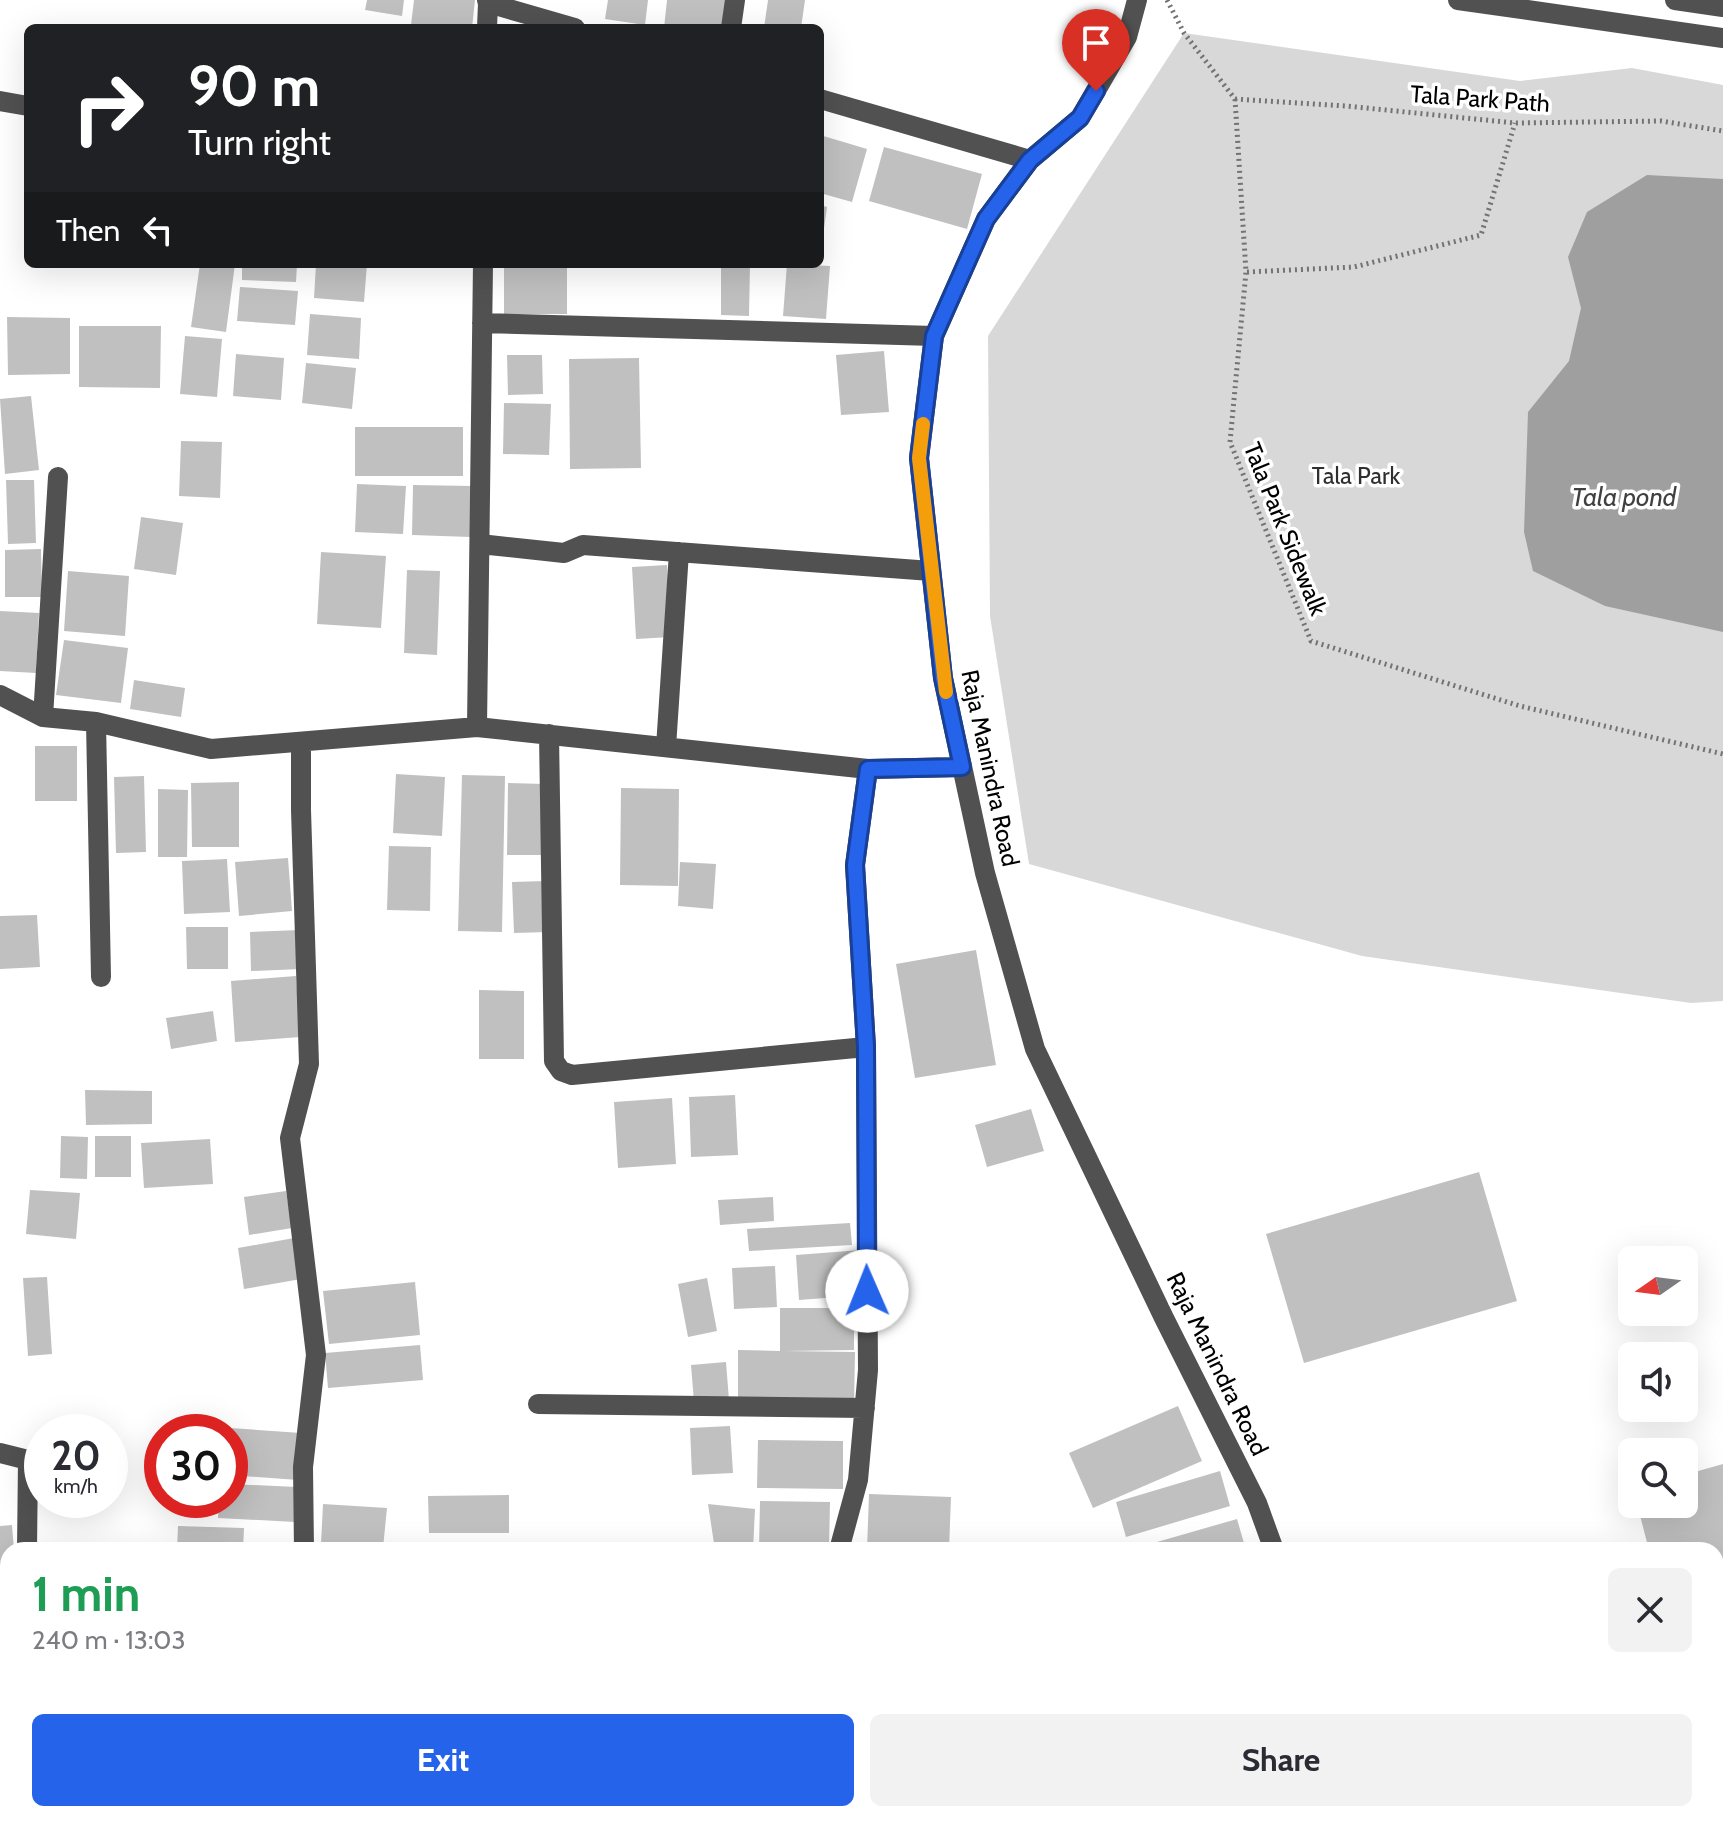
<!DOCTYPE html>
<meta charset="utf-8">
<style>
:root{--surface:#fff;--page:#f2f2f3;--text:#2b2b33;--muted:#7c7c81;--accent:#2563eb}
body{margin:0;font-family:Cabin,sans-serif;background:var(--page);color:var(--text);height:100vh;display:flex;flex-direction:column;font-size:30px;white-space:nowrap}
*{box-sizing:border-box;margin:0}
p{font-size:26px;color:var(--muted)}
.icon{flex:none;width:44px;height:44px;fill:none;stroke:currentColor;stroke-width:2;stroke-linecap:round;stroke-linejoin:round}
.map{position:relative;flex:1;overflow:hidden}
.drawer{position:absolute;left:0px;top:1542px;width:1724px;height:280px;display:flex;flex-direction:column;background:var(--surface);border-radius:24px 24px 0 0;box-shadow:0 8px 32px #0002}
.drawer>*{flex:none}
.hud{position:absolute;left:24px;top:24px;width:800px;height:244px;border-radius:12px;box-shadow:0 8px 32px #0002;background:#202124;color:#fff;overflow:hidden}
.needle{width:52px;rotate:256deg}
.tools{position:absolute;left:1618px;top:1246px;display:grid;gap:16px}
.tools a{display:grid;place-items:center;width:80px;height:80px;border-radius:12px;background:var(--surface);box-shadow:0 8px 32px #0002;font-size:40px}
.speed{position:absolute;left:24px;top:1414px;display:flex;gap:16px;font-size:40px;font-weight:700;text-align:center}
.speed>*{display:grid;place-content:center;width:104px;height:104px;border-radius:50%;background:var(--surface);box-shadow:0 8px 32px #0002;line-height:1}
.speed small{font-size:20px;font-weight:400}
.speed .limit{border:12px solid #d22;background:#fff;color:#111}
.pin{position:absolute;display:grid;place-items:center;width:68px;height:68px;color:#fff;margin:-82px -34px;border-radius:50% 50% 50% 0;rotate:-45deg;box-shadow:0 0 8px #0007}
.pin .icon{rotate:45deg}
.me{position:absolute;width:88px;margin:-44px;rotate:359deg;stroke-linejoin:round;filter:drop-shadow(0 0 6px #0008)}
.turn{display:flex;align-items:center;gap:28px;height:168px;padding:0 32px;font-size:36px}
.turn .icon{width:104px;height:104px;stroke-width:2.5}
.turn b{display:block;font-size:56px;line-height:68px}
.then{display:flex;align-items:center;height:76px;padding:0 32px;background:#0003;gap:16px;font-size:30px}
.round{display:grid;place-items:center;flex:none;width:84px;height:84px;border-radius:12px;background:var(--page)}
.summary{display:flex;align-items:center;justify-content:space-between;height:136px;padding:0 32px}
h1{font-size:48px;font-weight:700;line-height:60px;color:#1e9e55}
.primary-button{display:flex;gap:16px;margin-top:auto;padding:16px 32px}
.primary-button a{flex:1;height:92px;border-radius:12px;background:var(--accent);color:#fff;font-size:32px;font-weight:700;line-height:92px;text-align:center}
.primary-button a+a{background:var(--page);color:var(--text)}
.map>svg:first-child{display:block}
.green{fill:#d8d8d8}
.water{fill:#9f9f9f}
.building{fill:#c0c0c0}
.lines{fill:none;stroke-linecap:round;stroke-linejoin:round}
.path{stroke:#737373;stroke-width:5;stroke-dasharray:2 4;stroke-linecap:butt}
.minor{stroke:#515151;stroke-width:20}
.route-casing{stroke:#184099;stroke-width:20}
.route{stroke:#2563eb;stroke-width:14}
.slow{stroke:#f59e0b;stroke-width:14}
.labels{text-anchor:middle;stroke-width:7;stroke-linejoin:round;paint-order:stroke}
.street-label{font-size:24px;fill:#000;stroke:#fff}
.park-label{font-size:24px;fill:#2f2f2f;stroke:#fff}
.water-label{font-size:26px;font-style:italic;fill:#404040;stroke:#fff}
</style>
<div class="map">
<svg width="1723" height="1822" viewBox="0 0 1723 1822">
<rect width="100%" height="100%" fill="#fff"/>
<path class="green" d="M1184 33 1520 81 1632 68 1723 85V1001L1691 1003 1362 956 1029 864 990 616 988 336Z"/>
<path class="water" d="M1647 175 1723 179V632L1605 606 1533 571 1524 532 1528 412 1569 361 1581 308 1568 257 1587 212Z"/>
<path class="building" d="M367 0H404L402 16 365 10Z
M414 0H475L472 28 411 25Z
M608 0H648L645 25 605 19Z
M667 0H727L724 28H664Z
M768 0H805L801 28H764Z
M820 135 867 149 852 202 820 193Z
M884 147 982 174 967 229 869 201Z
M820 205 827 207 822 243H820Z
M200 264H235L226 332 191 327Z
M242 264H297L296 282 242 280Z
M316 264H367L364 302 314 298Z
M504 264H567V314H504Z
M721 264H750L749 316 721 315Z
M787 264 830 266 826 319 783 316Z
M240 287 298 291 295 325 237 321Z
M310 314 361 318 359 359 307 355Z
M7 317 70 318V374L8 375Z
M79 326H161L160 388 79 387Z
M185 336 222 339 217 397 180 394Z
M884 351 889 412 841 415 836 355Z
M236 354 284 358 281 400 233 396Z
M507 355H542L543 394 508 395Z
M639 358 641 468 570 469 569 359Z
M306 363 356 368 352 409 302 403Z
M31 396 39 470 5 474 0 399Z
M504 403 551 404 549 455 503 454Z
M355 427H463V476H355Z
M181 441 222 442 220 498 179 496Z
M6 480H34L36 543 8 544Z
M357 484 406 486 403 534 355 532Z
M413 485 472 486 471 537 412 535Z
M141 517 183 523 176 575 134 569Z
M41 549 42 597H5V550Z
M321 552 386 556 381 628 317 624Z
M667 565 671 637 636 639 632 567Z
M407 570 440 571 437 655 404 653Z
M68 571 129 576 125 636 64 631Z
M0 611 39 613 36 673 0 671Z
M64 640 128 648 121 703 56 695Z
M134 680 185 688 181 717 130 709Z
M35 746H77V801H35Z
M396 774 445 777 442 836 393 833Z
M462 775 505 776 502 932 458 931Z
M144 776 146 852 116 853 114 777Z
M239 782V847H192L191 783Z
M508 783 545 784 546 855H507Z
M621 788 679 789 678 886 620 885Z
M158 789 188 790 187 857H158Z
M389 846 431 847 430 911 387 910Z
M288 858 292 911 239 916 235 862Z
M227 859 230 912 184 914 182 861Z
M680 862 716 864 713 909 678 906Z
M546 881 548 932 514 933 512 882Z
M37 915 40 967 0 969V916Z
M186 927H228V969H187Z
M300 930 301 969 251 971 250 932Z
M976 950 996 1065 915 1078 896 964Z
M296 976 300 1037 235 1042 231 981Z
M479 990 524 991V1059H479Z
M213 1011 217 1041 171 1049 166 1018Z
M85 1090 152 1091V1124L86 1125Z
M735 1095 738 1155 691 1157 689 1097Z
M672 1098 676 1164 618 1168 614 1102Z
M1031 1109 1044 1151 987 1167 975 1125Z
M61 1136 88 1137 87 1179 60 1178Z
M95 1136H131V1177H95Z
M210 1139 213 1184 144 1188 141 1143Z
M1479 1172 1517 1301 1304 1363 1266 1234Z
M30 1190 80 1193 76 1239 26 1234Z
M286 1191 292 1228 249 1235 244 1197Z
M773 1197 774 1221 720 1225 718 1200Z
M850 1223 852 1245 749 1251 747 1229Z
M294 1238 301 1279 244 1289 238 1248Z
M861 1250 865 1295 799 1300 796 1255Z
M775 1266 777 1307 734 1309 732 1268Z
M47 1277 52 1354 28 1356 23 1278Z
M707 1278 717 1331 688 1337 678 1284Z
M415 1282 420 1335 329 1344 323 1291Z
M780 1308H854V1350L784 1351 855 1352 854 1405 738 1403V1350L780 1351Z
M420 1345 423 1380 328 1388 325 1353Z
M726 1362 729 1400 694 1402 691 1365Z
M1178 1406 1202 1461 1093 1508 1069 1453Z
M730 1426 733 1473 692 1475 690 1428Z
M216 1427 301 1433 298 1480 230 1475V1432H216Z
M758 1440 843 1441V1489L757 1488Z
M1723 1464V1684L1716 1686V1550H1649L1637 1504H1684V1475Z
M1220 1471 1230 1506 1126 1537 1116 1502Z
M230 1484 297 1487 295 1522 218 1518 219 1500H230Z
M869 1494 951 1497 949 1550H867Z
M509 1495V1533H429L428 1496Z
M760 1501 830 1502 829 1550H759Z
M323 1504 387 1508 383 1548 321 1544Z
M708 1504 755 1509 753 1550H715Z
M1237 1519 1246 1550H1151L1150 1544Z
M12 1525 14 1550H8V1590L0 1591V1526Z
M178 1526 244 1528 243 1550H177Z
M0 1643H8V1709L0 1710Z
M0 1743H8V1814H124V1821L0 1819Z
M392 1814H429L428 1822H390Z
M552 1814H618L617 1822H551Z
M1226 1814H1291L1292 1822H1227Z"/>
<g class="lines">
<path class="path" d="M1167 0 1184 33 1235 99
M1235 99 1246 272 1230 442 1311 641 1520 706 1723 754
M1235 99 1346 106 1515 123 1661 121 1723 131
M1247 272 1354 267 1481 235 1515 123"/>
<path class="minor" d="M487 0 488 3 575 28
M1137 0 1127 37 1080 118 1030 160 986 219 934 336 919 458 943 678 985 873 1035 1049 1164 1318 1257 1503 1274 1550
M1458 0 1723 38
M1675 0 1723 7
M487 28 488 3
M731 28 735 0
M820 99 1030 160
M0 101 28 106
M482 323 934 336
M480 544 564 553 583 545 931 571
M0 695 43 717 96 722 211 749 477 727 868 769 962 767
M43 717 58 477
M96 722 101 977
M477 727 483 264
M549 734 554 1061 561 1071 572 1075 866 1047
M301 742V810L309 1064 290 1138 316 1355 303 1467 304 1550
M666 747 679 552
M538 1404 865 1408
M0 1453 28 1460 27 1550
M839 1550 858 1480 868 1370 866 1047 855 865 868 769
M715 1814 721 1822
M1312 1814 1314 1822
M148 1822 149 1814
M853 1822V1814"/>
</g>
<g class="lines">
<g class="route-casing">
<path id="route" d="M867 1291 866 1047 855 865 868 769 962 767 943 678 919 458 934 336 986 219 1030 160 1080 118 1096 91"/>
</g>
<use href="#route" class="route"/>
<path class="slow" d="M923 424 919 458 946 692"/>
</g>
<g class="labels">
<g class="street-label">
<text transform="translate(1480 99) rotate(4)" y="8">Tala Park Path</text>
<text transform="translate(1285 529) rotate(68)" y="8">Tala Park Sidewalk</text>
<text transform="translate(990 768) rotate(78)" y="8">Raja Manindra Road</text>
<text transform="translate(1217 1364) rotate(64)" y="8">Raja Manindra Road</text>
</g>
<g class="park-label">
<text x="1356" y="484">Tala Park</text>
</g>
<g class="water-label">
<text x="1624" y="506">Tala pond</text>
</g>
</g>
</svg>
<div class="tools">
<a><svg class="needle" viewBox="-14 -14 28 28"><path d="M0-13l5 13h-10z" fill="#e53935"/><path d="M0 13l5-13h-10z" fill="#7c7c81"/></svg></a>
<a><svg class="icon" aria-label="sound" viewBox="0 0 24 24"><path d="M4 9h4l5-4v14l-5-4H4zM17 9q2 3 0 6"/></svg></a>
<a><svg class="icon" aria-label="search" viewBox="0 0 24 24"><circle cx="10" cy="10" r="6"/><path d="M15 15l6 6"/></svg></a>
</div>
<div class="speed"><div>20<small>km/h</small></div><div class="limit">30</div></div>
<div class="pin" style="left:1096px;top:91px;background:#d93025"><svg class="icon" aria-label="arrive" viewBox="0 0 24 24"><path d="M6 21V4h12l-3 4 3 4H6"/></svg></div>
<svg class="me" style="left:867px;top:1291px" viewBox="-20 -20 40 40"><circle r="19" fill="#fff"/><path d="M0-13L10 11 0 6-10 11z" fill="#2563eb"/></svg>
<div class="hud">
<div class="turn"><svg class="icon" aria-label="right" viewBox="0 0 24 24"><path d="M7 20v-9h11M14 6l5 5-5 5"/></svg><div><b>90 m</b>Turn right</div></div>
<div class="then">Then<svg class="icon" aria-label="left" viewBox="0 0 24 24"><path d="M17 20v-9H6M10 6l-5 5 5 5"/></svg></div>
</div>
<section class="drawer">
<div class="summary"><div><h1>1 min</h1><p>240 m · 13:03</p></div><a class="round"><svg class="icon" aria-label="close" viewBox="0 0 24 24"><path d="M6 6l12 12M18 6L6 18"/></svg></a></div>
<div class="primary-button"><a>Exit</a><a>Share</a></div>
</section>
</div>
